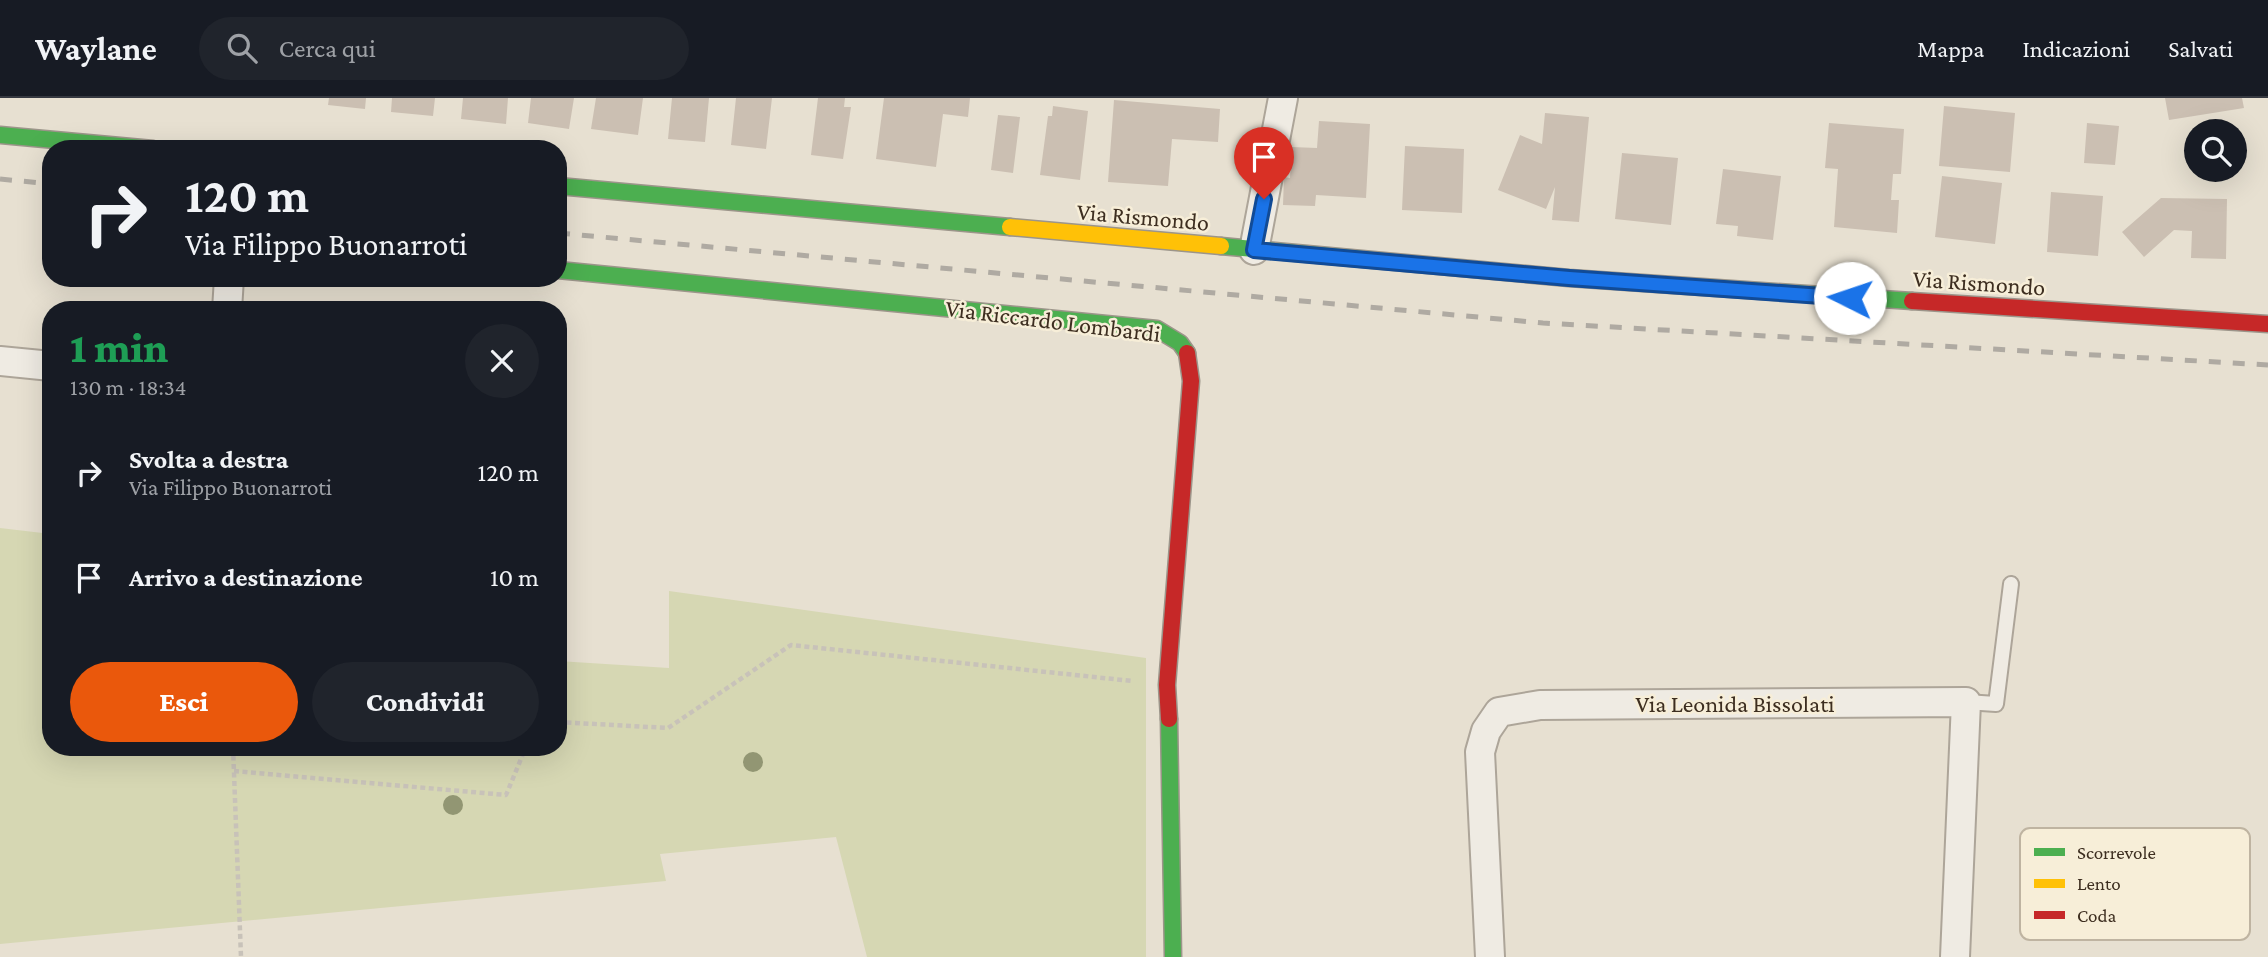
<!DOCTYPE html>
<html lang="it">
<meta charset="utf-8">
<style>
:root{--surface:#171b24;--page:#20242c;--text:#f1f3f6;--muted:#9ea1a6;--line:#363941;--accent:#ea580c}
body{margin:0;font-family:"Crimson Pro",serif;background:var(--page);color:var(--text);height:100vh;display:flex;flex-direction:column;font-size:26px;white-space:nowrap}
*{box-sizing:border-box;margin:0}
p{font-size:23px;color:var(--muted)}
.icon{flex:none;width:38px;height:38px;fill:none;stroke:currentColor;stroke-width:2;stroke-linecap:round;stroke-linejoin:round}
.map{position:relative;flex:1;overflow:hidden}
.panel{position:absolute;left:42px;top:203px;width:525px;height:455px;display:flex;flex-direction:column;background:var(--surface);border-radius:28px;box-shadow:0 7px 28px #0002}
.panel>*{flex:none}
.top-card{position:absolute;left:42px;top:42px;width:525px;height:147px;border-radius:28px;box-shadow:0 7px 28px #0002;background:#171b24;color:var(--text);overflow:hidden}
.buttons{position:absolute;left:2184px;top:21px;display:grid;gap:14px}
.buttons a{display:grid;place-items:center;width:63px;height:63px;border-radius:50%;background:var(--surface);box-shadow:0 7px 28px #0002;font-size:35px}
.pin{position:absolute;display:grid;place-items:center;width:60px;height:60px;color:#fff;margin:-72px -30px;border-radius:50% 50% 50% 0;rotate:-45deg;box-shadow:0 0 7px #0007}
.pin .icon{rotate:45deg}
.me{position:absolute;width:77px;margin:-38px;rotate:274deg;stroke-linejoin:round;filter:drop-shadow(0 0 5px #0008)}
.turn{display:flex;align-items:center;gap:24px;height:147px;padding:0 28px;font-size:32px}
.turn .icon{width:91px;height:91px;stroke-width:2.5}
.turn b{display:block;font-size:49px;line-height:60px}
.round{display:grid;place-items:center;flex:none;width:74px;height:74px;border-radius:37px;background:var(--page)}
.summary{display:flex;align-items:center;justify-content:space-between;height:119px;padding:0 28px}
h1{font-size:42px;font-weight:800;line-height:52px;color:#1e9e55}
.button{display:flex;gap:14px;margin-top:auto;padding:14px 28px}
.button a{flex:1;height:80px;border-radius:42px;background:var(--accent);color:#fff;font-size:28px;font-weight:800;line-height:80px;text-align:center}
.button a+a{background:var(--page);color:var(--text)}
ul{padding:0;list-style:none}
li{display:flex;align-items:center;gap:21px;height:105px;padding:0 28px}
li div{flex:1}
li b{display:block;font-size:26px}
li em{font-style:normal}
header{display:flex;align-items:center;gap:42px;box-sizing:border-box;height:98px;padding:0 35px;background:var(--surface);border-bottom:2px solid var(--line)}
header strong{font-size:33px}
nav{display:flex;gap:38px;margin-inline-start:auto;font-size:24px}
.search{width:490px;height:63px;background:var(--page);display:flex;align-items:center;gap:18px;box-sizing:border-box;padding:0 24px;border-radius:38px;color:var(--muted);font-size:26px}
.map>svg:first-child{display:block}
.green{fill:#d6d7b3}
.building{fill:#cbbfb2}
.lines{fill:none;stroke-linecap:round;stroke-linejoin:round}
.lane-casing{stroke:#ada599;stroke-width:18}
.street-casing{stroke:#ada599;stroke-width:32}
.fast-casing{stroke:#9c958a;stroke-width:19}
.slow-casing{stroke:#9c958a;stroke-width:19}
.jam-casing{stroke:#9c958a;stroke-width:19}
.path{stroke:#c8c2b9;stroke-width:4.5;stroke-dasharray:5 3.5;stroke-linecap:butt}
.lane{stroke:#efebe3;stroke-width:14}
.street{stroke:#efebe3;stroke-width:28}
.fast{stroke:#4caf50;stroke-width:16}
.slow{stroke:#ffc107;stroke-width:16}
.jam{stroke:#c62828;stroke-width:16}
.rail{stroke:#afaaa2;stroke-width:5;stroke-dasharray:12 12;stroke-linecap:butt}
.tree{fill:#929673}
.route-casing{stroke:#114b97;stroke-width:18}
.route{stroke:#1a73e8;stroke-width:12}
.labels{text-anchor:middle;stroke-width:5;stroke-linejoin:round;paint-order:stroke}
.street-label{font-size:24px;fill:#3d2e20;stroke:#f7eed8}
.key{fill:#f7eed8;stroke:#bfb4a1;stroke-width:2}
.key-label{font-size:19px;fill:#3d2e20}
</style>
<header>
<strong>Waylane</strong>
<div class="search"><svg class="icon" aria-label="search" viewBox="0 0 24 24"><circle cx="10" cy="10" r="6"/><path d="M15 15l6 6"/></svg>Cerca qui</div>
<nav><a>Mappa</a><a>Indicazioni</a><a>Salvati</a></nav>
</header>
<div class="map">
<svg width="2268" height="859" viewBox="0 0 2268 859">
<rect width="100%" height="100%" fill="#e7e0d1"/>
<path class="green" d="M0 430 51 436V649H558V563L669 570V493L1146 560V859H867L836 739 660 756 666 783 0 846Z"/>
<path class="building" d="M329 0H366L365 11 328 7Z
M392 0H435L433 18 391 14Z
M463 0H508L506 26 461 21Z
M531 0H574L569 31 528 25Z
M596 0H643L638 37 591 31Z
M672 0H709L705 44 668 41Z
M736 0H772L766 51 731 47Z
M818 0H845L844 9H851L843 61 811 57Z
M884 0H970L968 19 943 16 936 69 876 61Z
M2165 0H2242L2244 10 2169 22Z
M1114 2 1220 11 1218 44 1172 41 1168 88 1108 84Z
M1053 8 1088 13 1080 82 1040 77 1048 18H1052Z
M1944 8 2015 15 2010 74 1939 68Z
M1545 15 1589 19 1579 124 1552 122 1555 89 1546 111 1498 92 1520 37 1542 46Z
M998 17 1020 19 1013 75 991 72Z
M1319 23 1370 26 1366 100 1316 97 1315 108 1283 107 1284 79 1290 80 1292 49 1317 50Z
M1829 25 1904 31 1901 76H1893L1891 102H1899L1897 135 1834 129 1838 71 1825 70Z
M2087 25 2119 28 2115 67 2084 65Z
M1405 48 1464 51 1462 115 1402 112Z
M1622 55 1678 60 1671 127 1615 121Z
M1723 71 1781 78 1773 142 1737 138 1738 128 1716 126Z
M1942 78 2002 85 1995 146 1935 139Z
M2051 94 2103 98 2098 158 2047 154Z
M2161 100 2227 101 2226 161 2191 160 2192 133 2174 132 2144 159 2122 134Z"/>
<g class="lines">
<g class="lane-casing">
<path id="lane" d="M1966 604 1996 606 2011 486"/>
</g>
<g class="street-casing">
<path id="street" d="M1254 152 1283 0
M227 212 229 180
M0 263 51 268
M1490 859 1480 654 1486 633 1499 614 1540 607 1966 604 1955 859"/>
</g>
<g class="fast-casing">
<path id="fast" d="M0 37 153 51
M558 88 1010 129
M1221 148 1569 180 1912 203
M558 172 1157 231 1180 245 1187 255
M1169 621 1173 859"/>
</g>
<g class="slow-casing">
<path id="slow" d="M1010 129 1221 148"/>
</g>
<g class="jam-casing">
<path id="jam" d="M1912 203 2268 226
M1169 621 1167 587 1191 283 1187 255"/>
</g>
<path class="path" d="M558 624 668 630 791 547 1132 583
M233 649 241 859
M234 673 506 697 526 649"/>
<use href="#lane" class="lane"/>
<use href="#street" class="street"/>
<use href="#fast" class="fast"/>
<use href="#slow" class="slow"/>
<use href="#jam" class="jam"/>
<path class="rail" d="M0 81 51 86
M558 135 1543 225 2268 267"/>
</g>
<g class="tree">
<circle cx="753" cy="664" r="10"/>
<circle cx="453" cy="707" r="10"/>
</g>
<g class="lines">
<g class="route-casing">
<path id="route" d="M1264 101 1254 152 1569 180 1850 200"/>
</g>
<use href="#route" class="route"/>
</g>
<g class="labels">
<g class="street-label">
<text transform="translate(1143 119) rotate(5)" y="8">Via Rismondo</text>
<text transform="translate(1979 185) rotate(4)" y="8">Via Rismondo</text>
<text transform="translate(1053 223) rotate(7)" y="8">Via Riccardo Lombardi</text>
<text x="1735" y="614">Via Leonida Bissolati</text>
</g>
</g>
<rect x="2020" y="730" width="230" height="112" rx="10" class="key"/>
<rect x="2034" y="750" width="31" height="8" fill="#4caf50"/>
<rect x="2034" y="781" width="31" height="9" fill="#ffc107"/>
<rect x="2034" y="813" width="31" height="8" fill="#c62828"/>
<g class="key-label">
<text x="2077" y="761">Scorrevole</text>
<text x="2077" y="792">Lento</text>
<text x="2077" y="824">Coda</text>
</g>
</svg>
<div class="buttons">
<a><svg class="icon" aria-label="search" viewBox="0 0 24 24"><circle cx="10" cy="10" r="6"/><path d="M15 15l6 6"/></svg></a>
</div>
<div class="pin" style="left:1264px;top:101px;background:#d93025"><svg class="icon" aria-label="arrive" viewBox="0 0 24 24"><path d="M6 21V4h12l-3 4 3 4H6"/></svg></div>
<svg class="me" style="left:1850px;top:200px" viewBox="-20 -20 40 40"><circle r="19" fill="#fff"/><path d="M0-13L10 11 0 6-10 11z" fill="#1a73e8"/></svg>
<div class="top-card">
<div class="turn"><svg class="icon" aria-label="right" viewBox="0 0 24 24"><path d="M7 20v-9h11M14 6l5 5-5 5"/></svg><div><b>120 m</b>Via Filippo Buonarroti</div></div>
</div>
<section class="panel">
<div class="summary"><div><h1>1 min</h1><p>130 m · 18:34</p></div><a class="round"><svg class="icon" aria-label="close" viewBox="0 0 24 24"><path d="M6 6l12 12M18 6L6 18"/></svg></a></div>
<ul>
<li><svg class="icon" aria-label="right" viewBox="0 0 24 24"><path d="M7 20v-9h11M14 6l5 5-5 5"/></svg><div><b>Svolta a destra</b><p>Via Filippo Buonarroti</p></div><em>120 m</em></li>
<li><svg class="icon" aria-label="arrive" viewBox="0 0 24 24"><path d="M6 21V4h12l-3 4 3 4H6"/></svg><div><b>Arrivo a destinazione</b></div><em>10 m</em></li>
</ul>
<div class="button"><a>Esci</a><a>Condividi</a></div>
</section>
</div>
